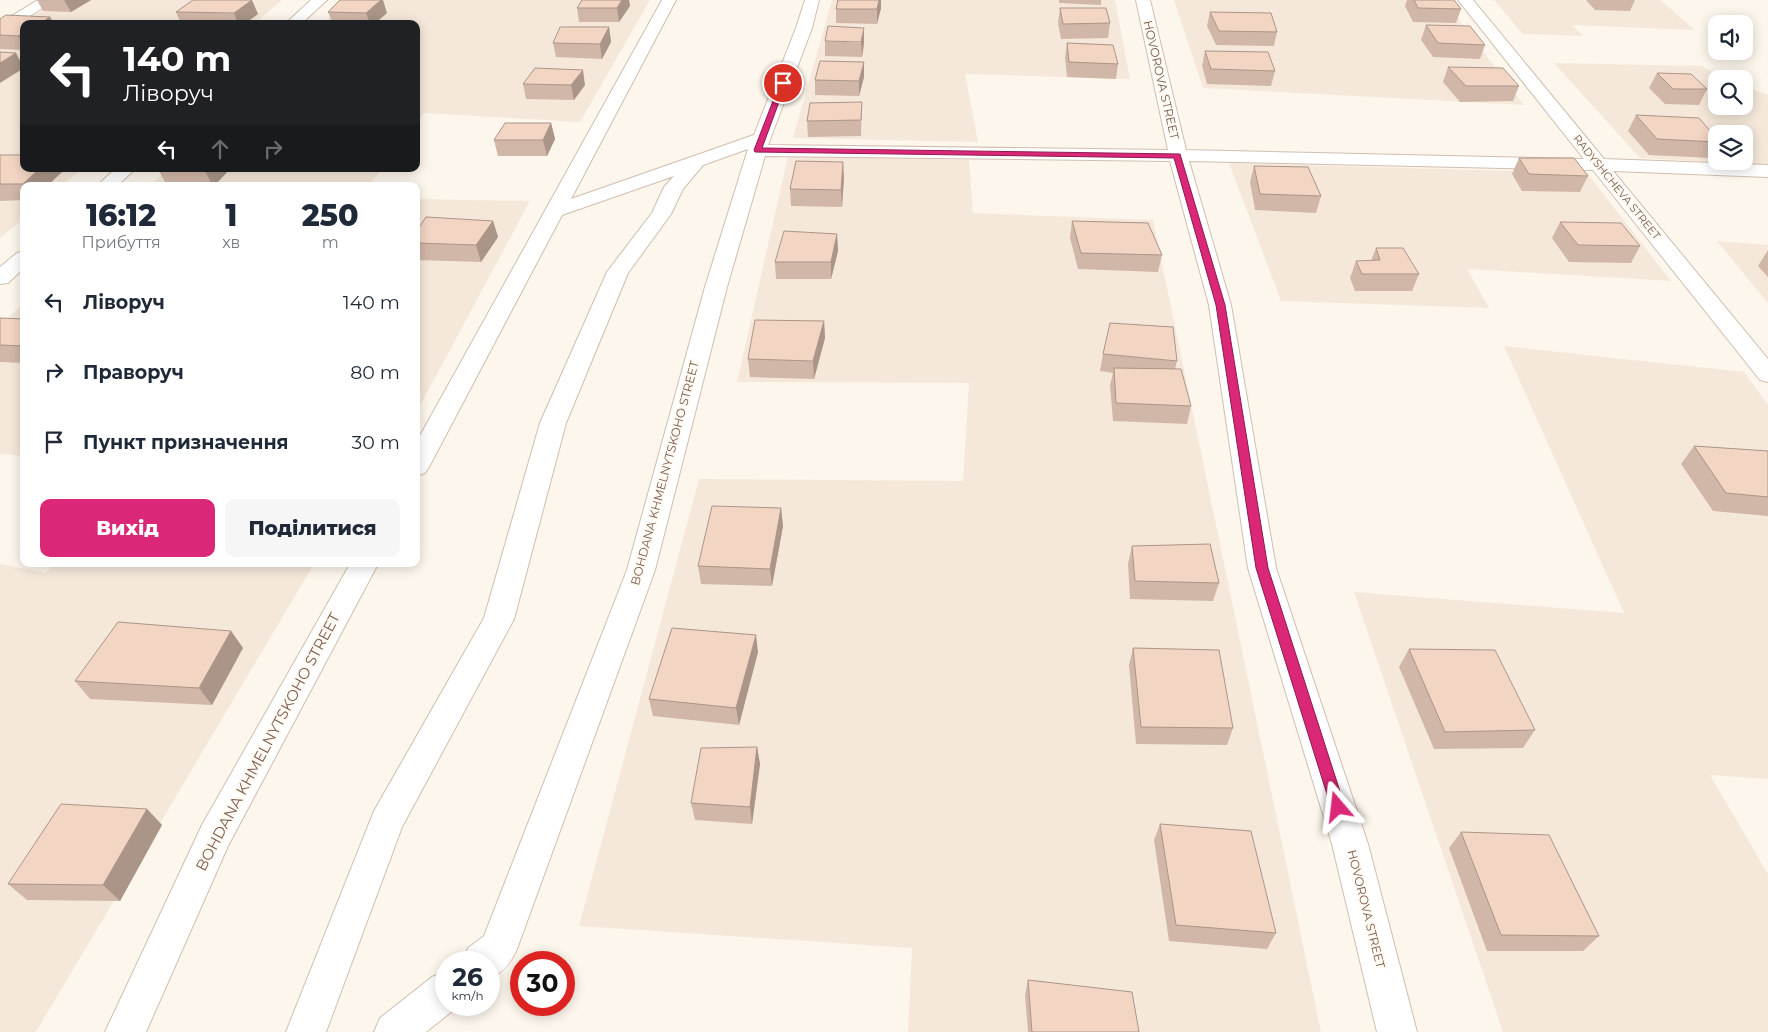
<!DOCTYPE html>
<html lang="uk">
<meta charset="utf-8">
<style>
:root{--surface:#fff;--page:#f6f6f7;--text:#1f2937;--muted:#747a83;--accent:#db2777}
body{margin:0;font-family:Montserrat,sans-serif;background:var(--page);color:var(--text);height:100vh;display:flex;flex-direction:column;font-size:19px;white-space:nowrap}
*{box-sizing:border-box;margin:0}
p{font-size:16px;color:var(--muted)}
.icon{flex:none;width:28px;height:28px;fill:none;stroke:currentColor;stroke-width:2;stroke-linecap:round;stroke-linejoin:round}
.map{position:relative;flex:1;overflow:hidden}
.side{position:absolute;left:20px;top:182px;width:400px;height:385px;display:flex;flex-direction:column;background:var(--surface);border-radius:10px;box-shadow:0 2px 12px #0003}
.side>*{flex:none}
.guide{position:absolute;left:20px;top:20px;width:400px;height:152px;border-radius:10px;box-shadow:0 2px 12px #0003;background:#202124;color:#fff;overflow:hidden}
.fabs{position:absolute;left:1708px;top:15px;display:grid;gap:10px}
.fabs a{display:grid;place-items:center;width:45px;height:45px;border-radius:10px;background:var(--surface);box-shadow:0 2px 12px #0003;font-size:25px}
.speed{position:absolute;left:435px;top:951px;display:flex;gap:10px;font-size:25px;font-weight:700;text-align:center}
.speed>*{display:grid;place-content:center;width:65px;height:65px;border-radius:50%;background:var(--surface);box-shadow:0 2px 12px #0003;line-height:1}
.speed small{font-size:12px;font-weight:400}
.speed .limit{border:8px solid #d22;background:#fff;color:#111}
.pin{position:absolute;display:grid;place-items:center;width:42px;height:42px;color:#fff;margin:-21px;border:2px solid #fff;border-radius:50%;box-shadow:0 1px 5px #0007}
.me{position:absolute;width:55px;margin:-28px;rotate:343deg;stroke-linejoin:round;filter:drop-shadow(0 0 4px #0008)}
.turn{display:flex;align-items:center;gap:18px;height:105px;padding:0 20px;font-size:22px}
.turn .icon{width:65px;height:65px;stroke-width:2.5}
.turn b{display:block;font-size:35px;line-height:42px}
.lanes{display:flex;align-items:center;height:48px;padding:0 20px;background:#0003;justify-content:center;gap:25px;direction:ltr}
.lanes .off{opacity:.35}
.eta{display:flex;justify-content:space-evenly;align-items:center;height:85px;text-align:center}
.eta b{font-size:30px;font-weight:800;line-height:35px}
.button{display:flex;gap:10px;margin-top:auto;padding:10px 20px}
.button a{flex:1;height:58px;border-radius:10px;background:var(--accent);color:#fff;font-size:20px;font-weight:800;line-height:58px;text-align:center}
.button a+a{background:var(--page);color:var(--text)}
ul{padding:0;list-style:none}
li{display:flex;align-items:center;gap:15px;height:70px;padding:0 20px}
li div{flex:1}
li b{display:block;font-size:19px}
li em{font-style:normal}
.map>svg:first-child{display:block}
.residential{fill:#f5e8da;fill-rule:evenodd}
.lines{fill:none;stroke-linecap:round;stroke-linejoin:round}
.minor-casing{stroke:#d1beb0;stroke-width:2}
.minor{fill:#fff;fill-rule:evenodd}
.wall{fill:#d1b7a8}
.shaded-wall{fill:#aa9588}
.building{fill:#f3d5c3;stroke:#aa9588}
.route{fill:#db2777;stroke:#8e194d}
.labels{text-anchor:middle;stroke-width:4.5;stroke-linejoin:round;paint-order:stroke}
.far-street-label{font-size:11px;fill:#7a5c4d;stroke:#fffaf3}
.street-label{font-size:12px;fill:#7a5c4d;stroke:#fffaf3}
.near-street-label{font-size:15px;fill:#7a5c4d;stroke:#fffaf3}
</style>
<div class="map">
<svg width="1768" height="1032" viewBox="0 0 1768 1032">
<rect width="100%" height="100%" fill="#fdf6ec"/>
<path class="residential" d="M59 0H282L254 24H24V169H82L61 186H24V218L0 238V37Z
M349 0H650L580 122 424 113 416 123V24H323Z
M832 0H1115L1130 79 965 74 978 142 793 138Z
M1174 0H1444L1524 105 1203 88Z
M1494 0H1660L1695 30 1572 25 1583 36 1523 34Z
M1554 63 1702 66 1724 79H1716V106H1744V86L1768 95V165L1640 158ZM1716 134H1744V161H1716Z
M788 156 969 160 973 213 1153 220 1321 1032H908L912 948 579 926 699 479 963 481 969 383 737 382Z
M1229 163 1587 173 1671 281 1467 269 1489 308 1281 301Z
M168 169H382L368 186H149Z
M416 199 530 201 416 413Z
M1717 241 1768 245V303L1763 297Z
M24 303V456L0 454V325Z
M1504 346 1744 372 1768 405V779L1710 775 1768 874V1032H1503L1354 592 1624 613Z
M0 564 46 573 53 564H314L36 1032H0Z"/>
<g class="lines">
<g class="minor-casing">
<path id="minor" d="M38 0H55L5 32 0 34V23Z
M311 0H327L301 24H285Z
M662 0H676L571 199 754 135 796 28 805 0H819L812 28 768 145 1168 150 1136 0H1150L1186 150 1584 159 1458 0H1473L1604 159 1768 165V177L1613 171 1768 359V382L1760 380 1593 170 1189 161 1231 305 1276 568 1368 844 1417 1032H1377L1332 844 1248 568 1209 305 1170 161 765 156 727 287 655 570 517 949C511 963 503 973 489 978V962H463L468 948 484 936 627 570 705 287 748 149 703 165 683 189 671 214 628 273 566 423 514 619 402 827 326 1032H286L374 811 484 618 540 423 607 272 652 213 664 187 674 176 562 215 429 467 425 473 416 476V443Z
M115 169H135L117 186H97Z
M24 251V268L8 283 0 284V267L17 253Z
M350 564H378L228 846 146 1032H105L202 825Z
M446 971V1005H460L426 1032H374L380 1018 432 977Z"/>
</g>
<use href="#minor" class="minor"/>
</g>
<path class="wall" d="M37 0H91L71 12 43 11Z
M838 0H881V8L877 24 836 23V9Z
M1059 0H1101V5L1059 3Z
M1407 0H1454L1461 9 1456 23 1413 22 1405 6Z
M1586 0H1635L1630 11 1595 10Z
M630 6 619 22H579L577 8Z
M1060 8 1110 23 1108 38 1061 39 1058 23Z
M176 12 258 14 244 24H181Z
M328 12 387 13 374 24H333Z
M1210 12 1277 32 1274 46 1216 45 1207 26Z
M50 17 54 24H24V50L0 49V19Z
M1426 25 1485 45 1480 59 1433 57 1421 40Z
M609 27 611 42 602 59 556 57 553 43Z
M825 41 864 43 862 57 825 56Z
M1067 43 1118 64 1116 79 1067 77 1065 58Z
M1205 51 1275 71 1271 86 1207 84 1202 66Z
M1448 67 1519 86 1513 101 1460 102 1443 82Z
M1657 73 1707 89 1699 105 1665 104 1649 88Z
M864 77 859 96 815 95V80Z
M523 84 585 85 574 100 526 99Z
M862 102 861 136 808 137 807 121Z
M1636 115 1716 138V148L1711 158 1649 155 1628 131Z
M551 123 555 139 547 156H498L494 140Z
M0 155 64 170 47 186H24V200L0 201Z
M1519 158 1588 176 1580 192 1522 191 1512 174Z
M1254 166 1321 196 1316 213 1255 210 1250 182Z
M230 169 214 186H167L159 171Z
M844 178 842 207 791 206 790 189Z
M493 221 498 237 481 262 416 260V232Z
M1072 221 1162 255 1158 272 1078 269 1070 238Z
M1560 222 1640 246 1631 263 1569 262 1552 238Z
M837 234 838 251 831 279H776L775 262Z
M1376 248 1419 274 1412 291H1355L1350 278 1356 261H1371Z
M1768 250V277L1758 266Z
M0 318 24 319V363L0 362Z
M824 321 825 338 814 379 750 377 748 359Z
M1103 354 1177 361 1175 369 1191 406 1187 424 1113 421 1110 385 1113 373 1100 371Z
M1694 446 1768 451V516L1713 511 1681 464Z
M781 508 783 526 772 586 701 584 698 566Z
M1132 546 1219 583 1213 601 1130 599 1128 564Z
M231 631 243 648 212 705 90 699 75 681Z
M1133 648 1233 728 1227 745 1136 744 1129 665Z
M1409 649 1535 730 1523 748 1434 749 1399 667Z
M758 652 739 725 653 716 649 699Z
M757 747 760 764 752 824 695 820 691 803Z
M147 809 162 825 120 901 27 900 8 884Z
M1160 824 1276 933 1267 949 1169 941 1154 840Z
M1461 832 1599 936 1583 951H1487L1449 848Z
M1028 980 1139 1032H1028L1025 995Z"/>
<path class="shaded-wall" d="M64 0H91L71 12Z
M252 0 258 14 244 24H238L234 13Z
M381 0H383L387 13 374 24H370L366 13Z
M622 0H629L630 6 619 22 617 8Z
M879 0H881V8L877 24V9Z
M50 17 54 24H39Z
M609 27 611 42 602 59 600 44Z
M864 28V43L862 57 861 42Z
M24 33V46L18 36Z
M16 53 24 68 0 83V63Z
M864 62V77L859 96V81Z
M583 70 585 85 574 100 571 85Z
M551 123 555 139 547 156 543 140Z
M843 162 844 178 842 207 841 190Z
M39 169H63L64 170 47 186H24L23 184Z
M207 169H230L214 186H213L205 171Z
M493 221 498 237 481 262 476 245Z
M837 234 838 251 831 279V262Z
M824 321 825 338 814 379 813 361Z
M781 508 783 526 772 586 770 569Z
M231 631 243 648 212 705 199 688Z
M756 635 758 652 739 725 736 708Z
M757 747 760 764 752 824 750 807Z
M147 809 162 825 120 901 103 885Z"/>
<path class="building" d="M193 0H252L234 13 176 12Z
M340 0H381L366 13 328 12Z
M582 0H622L617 8H577Z
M838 0H879L877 9H836Z
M1414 0H1454L1461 9 1418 8Z
M1060 8H1106L1110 23 1063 24Z
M1210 12 1271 13 1277 32 1219 31Z
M6 15 50 17 39 24H24V33L18 36 0 35V19Z
M1426 25 1470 26 1485 45 1438 43Z
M828 26 864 28 861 42 825 41Z
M560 27H609L600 44 553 43Z
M1067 43 1113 45 1118 64 1069 62Z
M1205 51 1268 52 1275 71 1211 69Z
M0 52 16 53 0 63Z
M820 61 864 62 859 81 815 80Z
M1448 67 1503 68 1519 86H1466Z
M535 68 583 70 571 85 523 84Z
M1657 73 1691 74 1707 89H1673Z
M862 102 861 120 807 121 810 103Z
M1636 115 1699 118 1716 138V142L1657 139Z
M505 123H551L543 140H494Z
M0 155H24V169H39L23 184H0Z
M1519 158H1574L1588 176 1529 174Z
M796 161 843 162 841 190 790 189Z
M1254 166 1308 167 1321 196 1260 194Z
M161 169H207L205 171H159Z
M426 217 493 221 476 245 416 243V232Z
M1072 221 1148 223 1162 255 1081 253Z
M1560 222 1621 223 1640 246 1578 245Z
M784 231 837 234 831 262H775Z
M1376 248H1403L1419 274H1362L1356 261 1380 260Z
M0 318 24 319V346L0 345Z
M755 320 824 321 813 361 748 359Z
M1110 323 1173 327 1177 361 1103 354Z
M1114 368 1181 369 1191 406 1116 403Z
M1694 446 1768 451V497L1726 493Z
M712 506 781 508 770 569 698 566Z
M1210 544 1219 583 1135 581 1132 546Z
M118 622 231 631 199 688 75 681Z
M672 628 756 635 736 708 649 699Z
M1133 648 1219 650 1233 728 1141 727Z
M1409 649 1495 650 1535 730 1445 732Z
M757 747 750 807 691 803 701 748Z
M61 804 147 809 103 885 8 884Z
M1160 824 1251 831 1276 933 1176 925Z
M1461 832 1549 835 1599 936 1501 935Z
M1028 980 1132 992 1139 1032H1032Z"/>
<path class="route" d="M783 81 786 83 762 148 1180 154 1225 305 1268 568 1345 807 1343 811 1338 813 1333 811 1331 807 1256 568 1216 305 1174 158 755 152 754 150 780 83Z"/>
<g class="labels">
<g class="far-street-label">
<text transform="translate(1617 187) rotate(51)" y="4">RADYSHCHEVA STREET</text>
</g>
<g class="street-label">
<text transform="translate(1161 80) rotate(77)" y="4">HOVOROVA STREET</text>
<text transform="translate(665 473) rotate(-75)" y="4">BOHDANA KHMELNYTSKOHO STREET</text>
<text transform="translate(1366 909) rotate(76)" y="4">HOVOROVA STREET</text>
</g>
<g class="near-street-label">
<text transform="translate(268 742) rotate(-62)" y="5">BOHDANA KHMELNYTSKOHO STREET</text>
</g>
</g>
</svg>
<div class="fabs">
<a><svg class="icon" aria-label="sound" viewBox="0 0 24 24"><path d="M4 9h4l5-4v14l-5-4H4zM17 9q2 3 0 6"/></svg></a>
<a><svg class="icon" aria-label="search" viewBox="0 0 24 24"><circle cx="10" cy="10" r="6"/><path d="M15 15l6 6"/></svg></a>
<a><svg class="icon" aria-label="layers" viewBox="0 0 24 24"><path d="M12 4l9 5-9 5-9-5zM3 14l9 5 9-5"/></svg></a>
</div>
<div class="speed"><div>26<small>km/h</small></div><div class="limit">30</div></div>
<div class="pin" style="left:783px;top:83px;background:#d93025"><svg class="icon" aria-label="arrive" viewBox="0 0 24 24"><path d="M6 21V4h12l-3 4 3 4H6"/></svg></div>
<svg class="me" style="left:1338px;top:807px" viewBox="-20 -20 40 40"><path d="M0-17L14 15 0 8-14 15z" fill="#db2777" stroke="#fff" stroke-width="4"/></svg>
<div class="guide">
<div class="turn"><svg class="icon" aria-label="left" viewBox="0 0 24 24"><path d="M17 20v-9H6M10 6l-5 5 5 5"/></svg><div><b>140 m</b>Ліворуч</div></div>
<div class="lanes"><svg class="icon" aria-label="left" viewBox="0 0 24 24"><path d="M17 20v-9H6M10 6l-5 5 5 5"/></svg><svg class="icon off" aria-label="ahead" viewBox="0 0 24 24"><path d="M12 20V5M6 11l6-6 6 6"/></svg><svg class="icon off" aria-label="right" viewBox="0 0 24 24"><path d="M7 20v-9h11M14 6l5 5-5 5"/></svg></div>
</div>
<section class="side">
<div class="eta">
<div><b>16:12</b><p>Прибуття</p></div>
<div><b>1</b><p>хв</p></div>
<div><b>250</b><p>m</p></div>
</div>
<ul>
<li><svg class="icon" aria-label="left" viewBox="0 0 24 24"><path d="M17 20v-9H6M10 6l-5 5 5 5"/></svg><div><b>Ліворуч</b></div><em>140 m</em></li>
<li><svg class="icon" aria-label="right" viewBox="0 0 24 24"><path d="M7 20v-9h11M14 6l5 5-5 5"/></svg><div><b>Праворуч</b></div><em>80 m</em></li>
<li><svg class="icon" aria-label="arrive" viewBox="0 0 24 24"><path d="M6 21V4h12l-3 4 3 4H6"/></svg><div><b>Пункт призначення</b></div><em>30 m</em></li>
</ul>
<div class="button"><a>Вихід</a><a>Поділитися</a></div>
</section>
</div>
